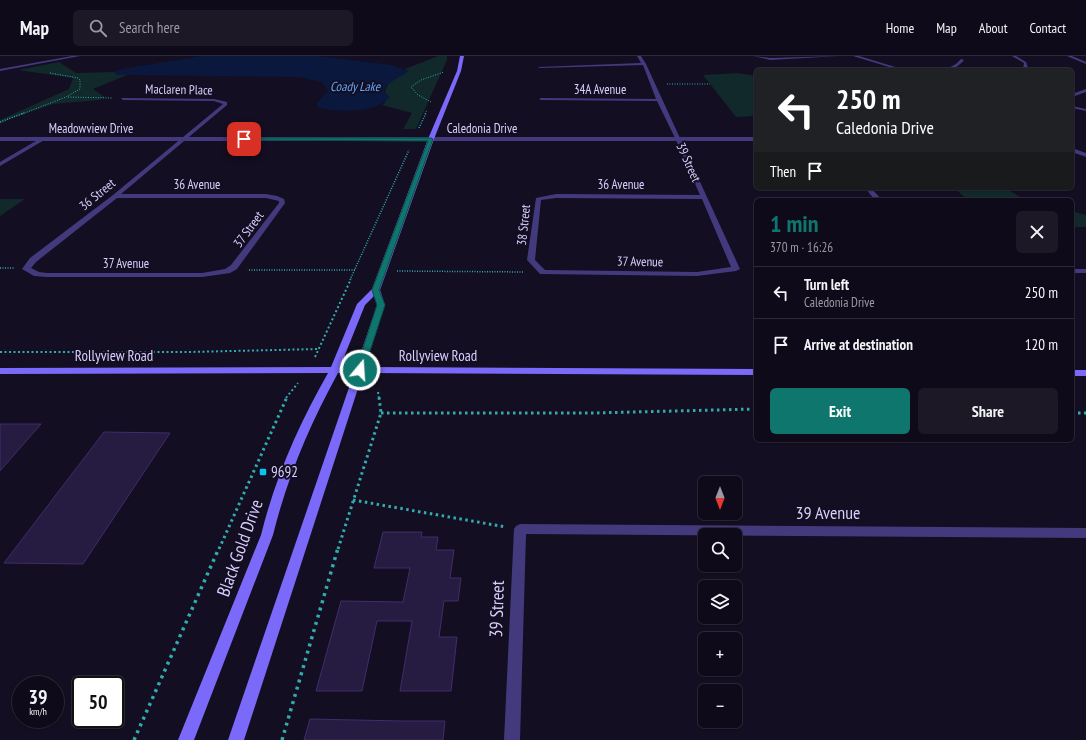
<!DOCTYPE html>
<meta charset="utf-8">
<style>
:root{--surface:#0e0a19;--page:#1c1826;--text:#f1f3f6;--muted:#9b9aa2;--line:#2e2b38;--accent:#0f766e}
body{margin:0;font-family:"PT Sans Narrow",sans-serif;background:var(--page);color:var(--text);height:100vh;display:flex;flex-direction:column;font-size:15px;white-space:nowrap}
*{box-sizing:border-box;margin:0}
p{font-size:13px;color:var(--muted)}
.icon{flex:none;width:22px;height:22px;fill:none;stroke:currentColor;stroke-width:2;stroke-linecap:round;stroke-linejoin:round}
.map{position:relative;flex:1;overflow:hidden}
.sheet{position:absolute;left:754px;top:142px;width:320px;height:244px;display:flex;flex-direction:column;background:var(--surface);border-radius:6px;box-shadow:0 1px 3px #0004,0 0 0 1px var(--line)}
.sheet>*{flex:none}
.hud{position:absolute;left:754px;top:12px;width:320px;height:122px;border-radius:6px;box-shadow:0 1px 3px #0004,0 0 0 1px var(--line);background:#202124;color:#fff;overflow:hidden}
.needle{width:26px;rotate:180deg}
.fabs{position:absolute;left:698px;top:420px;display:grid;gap:8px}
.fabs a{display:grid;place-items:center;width:44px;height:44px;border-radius:6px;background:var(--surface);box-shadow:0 1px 3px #0004,0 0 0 1px var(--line);font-size:20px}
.speed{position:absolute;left:12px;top:620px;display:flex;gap:8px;font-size:20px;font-weight:700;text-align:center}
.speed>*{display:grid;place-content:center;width:52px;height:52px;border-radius:50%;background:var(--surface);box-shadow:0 1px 3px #0004,0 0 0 1px var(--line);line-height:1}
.speed small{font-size:10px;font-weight:400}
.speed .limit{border:2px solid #111;border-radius:6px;background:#fff;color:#111}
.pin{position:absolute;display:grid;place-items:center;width:34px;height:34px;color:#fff;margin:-17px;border-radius:8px;box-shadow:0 2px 6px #0006}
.me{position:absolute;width:44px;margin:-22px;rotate:18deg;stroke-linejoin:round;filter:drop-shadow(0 0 3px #0008)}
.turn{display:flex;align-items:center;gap:14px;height:84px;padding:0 16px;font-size:18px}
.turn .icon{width:52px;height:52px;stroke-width:2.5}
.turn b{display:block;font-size:28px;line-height:34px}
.then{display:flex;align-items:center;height:38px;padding:0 16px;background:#0003;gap:8px;font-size:15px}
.round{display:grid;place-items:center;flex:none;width:42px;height:42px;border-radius:6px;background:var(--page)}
.overview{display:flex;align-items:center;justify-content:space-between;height:68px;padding:0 16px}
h1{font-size:24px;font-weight:800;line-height:30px;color:var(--accent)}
.action{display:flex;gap:8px;margin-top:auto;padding:8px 16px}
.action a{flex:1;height:46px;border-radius:6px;background:var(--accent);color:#fff;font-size:16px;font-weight:800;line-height:46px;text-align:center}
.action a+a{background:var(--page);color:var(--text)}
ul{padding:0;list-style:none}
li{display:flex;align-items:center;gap:12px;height:52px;padding:0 16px;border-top:1px solid var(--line)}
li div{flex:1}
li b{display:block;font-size:15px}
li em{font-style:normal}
header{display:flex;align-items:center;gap:24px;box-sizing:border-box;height:56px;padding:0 20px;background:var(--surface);border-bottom:1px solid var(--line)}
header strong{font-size:19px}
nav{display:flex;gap:22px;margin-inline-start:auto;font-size:14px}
.search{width:280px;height:36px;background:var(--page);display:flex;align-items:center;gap:10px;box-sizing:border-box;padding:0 14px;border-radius:6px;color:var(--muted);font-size:15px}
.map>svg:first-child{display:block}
.green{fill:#11292b}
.water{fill:#0b183d}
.building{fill:#261b41;stroke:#402d6c}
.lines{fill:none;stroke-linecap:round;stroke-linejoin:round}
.path-far4{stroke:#32abaf;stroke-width:1;stroke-dasharray:1 1.5;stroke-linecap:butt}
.path-far3{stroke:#32abaf;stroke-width:1.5;stroke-dasharray:1 1.5;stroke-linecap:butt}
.path-far2{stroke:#32abaf;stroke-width:2;stroke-dasharray:2 2.5;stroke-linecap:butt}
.path-far1{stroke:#32abaf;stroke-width:3;stroke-dasharray:2.5 3.5;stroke-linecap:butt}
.path{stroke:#32abaf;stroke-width:3.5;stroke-dasharray:3 4.5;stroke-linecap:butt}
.service{fill:#433a7e;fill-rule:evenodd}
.minor{fill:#433a7e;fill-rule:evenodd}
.tertiary{fill:#433a7e;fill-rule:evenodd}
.secondary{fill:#7b6afa;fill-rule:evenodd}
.route{fill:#0f766e;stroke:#0a4d48}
.poi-dot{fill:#08c4f1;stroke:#130e21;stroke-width:1.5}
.labels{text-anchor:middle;stroke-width:4;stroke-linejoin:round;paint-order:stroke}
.far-water-label{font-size:13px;font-style:italic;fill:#61a5fa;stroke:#130e21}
.far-street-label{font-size:13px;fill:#d9cffd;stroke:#130e21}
.street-label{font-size:15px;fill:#d9cffd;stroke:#130e21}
.poi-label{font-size:15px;fill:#d9cffd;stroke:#130e21;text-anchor:start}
.near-street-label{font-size:18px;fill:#d9cffd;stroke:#130e21}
</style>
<header>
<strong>Map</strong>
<div class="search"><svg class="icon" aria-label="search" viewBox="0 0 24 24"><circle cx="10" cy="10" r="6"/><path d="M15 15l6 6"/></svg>Search here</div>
<nav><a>Home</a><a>Map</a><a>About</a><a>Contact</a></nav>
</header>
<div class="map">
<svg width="1086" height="684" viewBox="0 0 1086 684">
<rect width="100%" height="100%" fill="#130e21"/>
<path class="green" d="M438 0H447V4L416 73H403L412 57 382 49 385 47C384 24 390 26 408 15L405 13Z
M59 6 76 17 114 16 118 19H127L93 33 105 41 99 44 53 48 10 63 0 68V64L69 33 73 22 18 14Z
M737 17 756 20V60L736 61 703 19Z
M954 132H1006L1018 140 1031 144H968Z
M0 143H25L0 160Z
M1072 155 1086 159V171H1072Z"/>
<path class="water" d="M202 0H319L392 9 409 15 386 29 384 35 390 41C376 58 339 56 319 52L316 48 328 35 322 26 298 21 127 19H118L114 16 122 13Z"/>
<path class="building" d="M0 368H41L0 415Z
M104 376 170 377 83 508 4 507Z
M383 476H422L421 481H438L436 494H454L450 522H461L458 545H444L439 581H457L451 635H400L412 565H377L362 635H316L341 545 403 546 410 512H374Z
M310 663 402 665H445L443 684H304Z"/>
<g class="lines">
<path class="path-far4" d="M667 28H710
M68 41 112 42
M431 46 418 39 411 31 421 24 444 16
M22 58 66 41 80 33V24L78 22 50 17
M425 58 427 54"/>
<path class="path-far3" d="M0 66 24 57
M419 72 426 57
M0 212H14
M249 214H356
M397 215 524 216
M350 224 409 94"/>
<path class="path-far2" d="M0 296H189L319 293
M315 301 351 223
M378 336 379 342
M286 342 298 327"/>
<path class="path-far1" d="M381 357H593L756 353
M1072 357H1086
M353 444 506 471
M219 493 287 341
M338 493 381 357 379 341"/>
<path class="path" d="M134 684 219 492
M282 684 338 492"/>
<path class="service" d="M1012 0H1016L1026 6 1028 12 1027 14H1023L1024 7Z"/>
<path class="minor" d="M72 0H80L0 15V13Z
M637 0H641L646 8 740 213 736 215 697 220 540 218 527 204 536 142 556 138 700 139 676 84 657 45 541 44 539 43 541 42 656 43 643 9 540 12 538 11 641 7ZM556 142 702 143 731 211 697 216 545 214 535 204 541 144Z
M753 0 770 2 840 0 770 4Z
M853 0H859L905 14H899Z
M961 3 964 4C959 10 953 14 945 14L956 8Z
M121 42 214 43 227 46V49L121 138H266L277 140 284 143 285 147 237 213 230 217 202 221H47L34 220 22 213 30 202 113 139 223 48 214 45 123 44ZM117 142H266L279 145V147L231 209 225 213 202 217H47L39 216 31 212 36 206Z
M41 82 46 83 0 110V106Z
M1072 92 1086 97V101L1072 96Z
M865 132H871L882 144H875Z
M1072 213H1086V217H1072Z
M520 468 1086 472V482L526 478 520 684H504L514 473 516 470Z"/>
<path class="tertiary" d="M1067 0H1072L1086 6V8Z
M1086 33V36L1072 41V38Z
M1072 50 1086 53V55L1072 52Z
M0 81H756V85H0Z"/>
<path class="secondary" d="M460 0H464L461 15 434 83 380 234 385 249 365 311 756 313V319L363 317 244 684H228L354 317H338C310 368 287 422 273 479L194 684H178L261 479C275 422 299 368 328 317L0 318V312L331 311 357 248 372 233 428 83 457 15ZM374 240 377 249 356 311H340L365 249Z
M1072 314H1086V320H1072Z"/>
</g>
<path class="route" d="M244 82H431L433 83 379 234 385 249 363 316 360 317 356 314 377 249 372 234 428 85 243 84Z"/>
<rect class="poi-dot" x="259" y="412" width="8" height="8" rx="2"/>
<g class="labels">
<g class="far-water-label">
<text x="355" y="35">Coady Lake</text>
</g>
<g class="far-street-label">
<text transform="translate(179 33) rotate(1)" y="5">Maclaren Place</text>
<text x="600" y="38">34A Avenue</text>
<text x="91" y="77">Meadowview Drive</text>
<text x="482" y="77">Caledonia Drive</text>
<text transform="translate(689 106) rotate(66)" y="5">39 Street</text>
<text x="197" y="133">36 Avenue</text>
<text x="621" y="133">36 Avenue</text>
<text transform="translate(97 138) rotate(-39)" y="5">36 Street</text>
<text transform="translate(523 169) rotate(-84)" y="5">38 Street</text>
<text transform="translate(248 173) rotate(-54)" y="5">37 Street</text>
<text transform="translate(640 205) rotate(1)" y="5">37 Avenue</text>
<text x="126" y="212">37 Avenue</text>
</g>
<g class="street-label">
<text x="114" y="305">Rollyview Road</text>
<text x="438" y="305">Rollyview Road</text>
</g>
<g class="poi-label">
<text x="271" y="421">9692</text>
</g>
<g class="near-street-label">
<text x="828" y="463">39 Avenue</text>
<text transform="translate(240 492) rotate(-70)" y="6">Black Gold Drive</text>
<text transform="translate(497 553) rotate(-88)" y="6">39 Street</text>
</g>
</g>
</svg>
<div class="fabs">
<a><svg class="needle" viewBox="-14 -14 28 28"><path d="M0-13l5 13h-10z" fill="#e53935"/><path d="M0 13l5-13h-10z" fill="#9b9aa2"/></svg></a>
<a><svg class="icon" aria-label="search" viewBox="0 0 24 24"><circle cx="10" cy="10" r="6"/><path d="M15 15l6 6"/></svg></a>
<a><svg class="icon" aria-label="layers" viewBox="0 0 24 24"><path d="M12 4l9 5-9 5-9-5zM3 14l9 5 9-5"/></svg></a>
<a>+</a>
<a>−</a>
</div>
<div class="speed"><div>39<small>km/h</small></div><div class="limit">50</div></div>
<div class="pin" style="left:244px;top:83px;background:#d93025"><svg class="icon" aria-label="arrive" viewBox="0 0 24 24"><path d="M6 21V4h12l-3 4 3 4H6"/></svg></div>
<svg class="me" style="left:360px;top:314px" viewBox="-20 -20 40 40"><circle r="17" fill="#0f766e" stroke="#fff" stroke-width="3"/><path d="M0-11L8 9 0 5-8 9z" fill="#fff"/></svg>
<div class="hud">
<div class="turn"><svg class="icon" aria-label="left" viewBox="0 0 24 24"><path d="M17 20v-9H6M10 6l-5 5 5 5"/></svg><div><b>250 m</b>Caledonia Drive</div></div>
<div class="then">Then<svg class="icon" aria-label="arrive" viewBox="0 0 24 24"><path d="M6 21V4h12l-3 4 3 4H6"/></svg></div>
</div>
<section class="sheet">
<div class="overview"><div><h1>1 min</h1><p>370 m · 16:26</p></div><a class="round"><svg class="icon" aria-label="close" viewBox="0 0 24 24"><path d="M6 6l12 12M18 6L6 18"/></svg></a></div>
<ul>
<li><svg class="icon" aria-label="left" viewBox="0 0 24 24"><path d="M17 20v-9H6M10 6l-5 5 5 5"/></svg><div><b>Turn left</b><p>Caledonia Drive</p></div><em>250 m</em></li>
<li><svg class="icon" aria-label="arrive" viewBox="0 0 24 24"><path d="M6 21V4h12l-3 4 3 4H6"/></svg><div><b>Arrive at destination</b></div><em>120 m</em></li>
</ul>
<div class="action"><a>Exit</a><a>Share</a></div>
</section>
</div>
